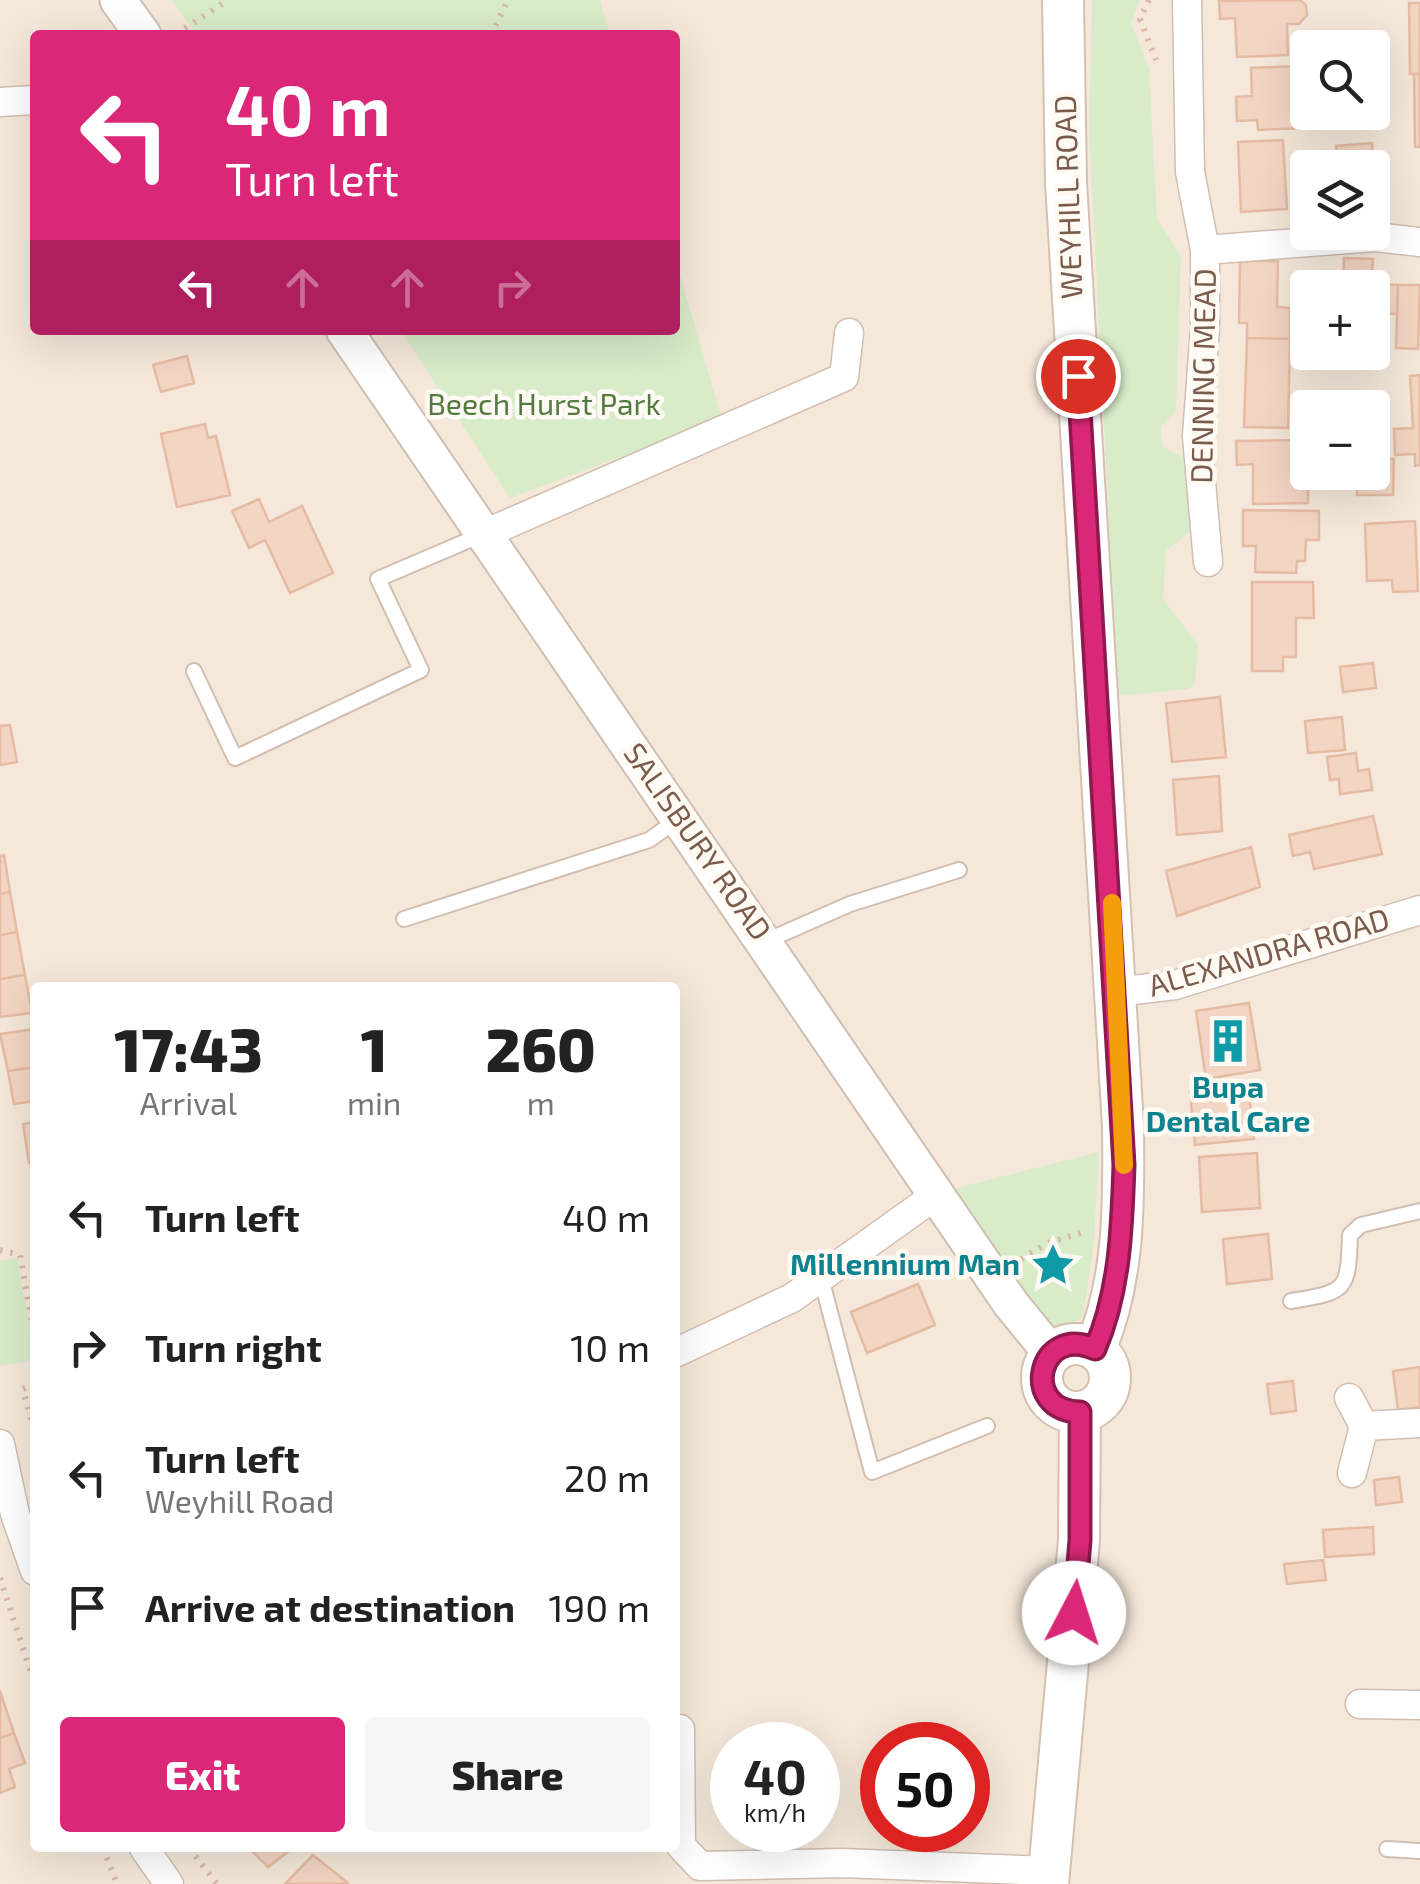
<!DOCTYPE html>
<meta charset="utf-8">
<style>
:root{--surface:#fff;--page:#f6f6f6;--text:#222;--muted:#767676;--accent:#db2777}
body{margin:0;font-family:"Exo 2",sans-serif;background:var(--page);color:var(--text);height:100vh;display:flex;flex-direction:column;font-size:38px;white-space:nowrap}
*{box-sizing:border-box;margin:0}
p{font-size:32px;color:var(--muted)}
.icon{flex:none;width:55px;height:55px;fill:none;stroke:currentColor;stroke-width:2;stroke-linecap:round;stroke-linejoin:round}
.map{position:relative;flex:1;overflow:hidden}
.panel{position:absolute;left:30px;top:982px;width:650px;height:870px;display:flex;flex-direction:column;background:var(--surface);border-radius:10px;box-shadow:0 10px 40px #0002}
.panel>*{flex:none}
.guide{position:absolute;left:30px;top:30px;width:650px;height:305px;border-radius:10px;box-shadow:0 10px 40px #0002;background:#db2777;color:#fff;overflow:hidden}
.fabs{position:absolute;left:1290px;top:30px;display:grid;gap:20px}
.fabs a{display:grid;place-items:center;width:100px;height:100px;border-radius:10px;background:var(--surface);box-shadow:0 10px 40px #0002;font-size:50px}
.speed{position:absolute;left:710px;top:1722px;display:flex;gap:20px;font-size:50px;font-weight:700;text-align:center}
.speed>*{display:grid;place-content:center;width:130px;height:130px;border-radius:50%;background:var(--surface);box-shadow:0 10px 40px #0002;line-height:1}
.speed small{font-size:25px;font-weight:400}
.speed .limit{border:15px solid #d22;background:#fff;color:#111}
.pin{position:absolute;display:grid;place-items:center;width:85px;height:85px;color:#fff;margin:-42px;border:5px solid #fff;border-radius:50%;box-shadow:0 2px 10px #0007}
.me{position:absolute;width:110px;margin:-55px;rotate:5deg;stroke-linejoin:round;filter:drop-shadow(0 0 8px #0008)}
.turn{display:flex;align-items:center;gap:35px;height:210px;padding:0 30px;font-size:45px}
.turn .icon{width:130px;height:130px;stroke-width:2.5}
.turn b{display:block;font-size:70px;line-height:85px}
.lanes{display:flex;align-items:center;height:95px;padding:0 30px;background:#0003;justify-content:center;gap:50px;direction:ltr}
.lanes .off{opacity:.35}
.eta{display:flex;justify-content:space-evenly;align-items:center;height:170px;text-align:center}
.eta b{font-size:60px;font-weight:800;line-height:70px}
.primary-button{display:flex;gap:20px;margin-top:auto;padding:20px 30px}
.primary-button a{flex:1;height:115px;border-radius:10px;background:var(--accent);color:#fff;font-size:40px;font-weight:800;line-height:115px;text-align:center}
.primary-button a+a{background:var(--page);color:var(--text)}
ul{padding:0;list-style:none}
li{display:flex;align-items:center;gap:30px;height:130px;padding:0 30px}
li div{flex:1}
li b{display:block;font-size:38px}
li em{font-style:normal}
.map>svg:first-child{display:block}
.residential{fill:#f5e8da;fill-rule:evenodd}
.green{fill:#d8ecc9}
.building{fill:#f3d5c3;stroke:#e6bba3;stroke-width:2.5}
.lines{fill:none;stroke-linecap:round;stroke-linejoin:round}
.service-casing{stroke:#d1beb0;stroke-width:18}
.minor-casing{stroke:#d1beb0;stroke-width:31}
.tertiary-casing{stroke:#d1beb0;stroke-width:39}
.secondary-casing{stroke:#d6c0b0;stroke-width:44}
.path{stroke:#d9b8a5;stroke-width:6;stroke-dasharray:2.5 8;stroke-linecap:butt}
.service{stroke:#fff;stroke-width:14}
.minor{stroke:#fff;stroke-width:28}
.tertiary{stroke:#fff;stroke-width:35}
.secondary{stroke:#fff;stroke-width:40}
.route-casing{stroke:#8e194d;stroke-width:25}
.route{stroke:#db2777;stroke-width:18}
.slow{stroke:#f59e0b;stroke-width:18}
.labels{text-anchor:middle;stroke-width:9;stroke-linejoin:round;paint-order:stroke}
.street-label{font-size:30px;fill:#7a5c4d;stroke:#fffaf3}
.park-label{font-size:30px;fill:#537a41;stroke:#fffaf3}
.culture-label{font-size:30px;font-weight:bold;fill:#0d838f;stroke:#fffaf3}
</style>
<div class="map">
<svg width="1420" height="1884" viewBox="0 0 1420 1884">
<rect width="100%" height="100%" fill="#fdf6ec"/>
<path class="residential" d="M0 0H1420V1884H0ZM35 35H675V330H35ZM1308 48H1372V112H1308ZM1308 168H1372V232H1308ZM1308 288H1372V352H1308ZM1308 408H1372V472H1308ZM35 988H675V1848H35ZM732 1745H818V1830H732ZM882 1745H968V1830H882Z"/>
<path class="green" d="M172 0H600L610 35H197Z
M1092 0H1140L1131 23 1149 69 1157 219 1181 256 1176 411 1161 427 1162 446 1184 458 1191 531 1166 551 1163 599 1198 645 1195 684 1188 689 1118 696 1089 130Z
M675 258 722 419 510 498 400 330H675Z
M1099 1152 1094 1241 1083 1316 1058 1336 1034 1314 945 1191Z
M17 1258 35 1360 0 1366V1261Z"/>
<path class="building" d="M1300 0 1306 5 1307 15 1299 24H1287L1288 55 1237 57 1235 18 1220 19 1219 1Z
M1409 3H1420V74H1410Z
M1297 66 1298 77H1305L1308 112H1329V121L1322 127 1258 130 1257 120 1237 121 1236 97 1252 96 1251 68Z
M1414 74H1420V147H1415Z
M1283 140 1287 209 1241 212 1238 142Z
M1372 143 1374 178 1372 168H1338L1336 146Z
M1344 258 1373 259 1371 283 1398 285 1397 314 1372 313V288H1343Z
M1240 261H1278L1277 307 1290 308V339L1247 338V323H1239Z
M1398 285H1420L1418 349 1396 348Z
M1247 338 1290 339 1288 428 1244 427Z
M187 356 194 383 161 392 153 365Z
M1420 375V465L1415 466V454L1395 455 1394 429 1413 428 1410 376Z
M205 424 208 438 216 436 230 495 177 507 161 434Z
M1299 440V470H1308V503L1253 504V464L1237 465 1236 441Z
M1372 459H1394L1393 495H1357V472H1372Z
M259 499 269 522 302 506 333 573 290 593 265 540 249 548 232 511Z
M1243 510 1319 511V540H1306L1305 561H1297L1296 573 1255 572 1256 546H1243Z
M1415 521 1418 591 1393 592 1392 580 1367 581 1365 524Z
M1252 582H1313L1314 618H1296V657H1283V671H1252Z
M1373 663 1376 688 1343 692 1340 667Z
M1220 697 1226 757 1172 762 1166 703Z
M1342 717 1345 750 1308 753 1305 721Z
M10 725 17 762 0 765V726Z
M1356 753 1358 771 1369 769 1372 790 1340 794 1339 779 1330 780 1327 757Z
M1219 776 1222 831 1177 835 1173 780Z
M1373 816 1382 854 1314 869 1310 852 1293 856 1289 835Z
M1251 847 1260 887 1177 916 1166 871Z
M4 855 10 892 0 894V856Z
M10 892 17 932 0 935V894Z
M17 932 25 975 0 979V935Z
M25 975 32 1013 0 1017V979Z
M1249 1003 1260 1070 1206 1079 1196 1011Z
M35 1029V1067L8 1071 0 1034Z
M35 1067V1101L14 1104 8 1071Z
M1248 1085 1254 1139 1195 1145 1190 1091Z
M35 1122V1163H29L23 1124Z
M1257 1153 1260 1208 1202 1212 1199 1157Z
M1268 1234 1272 1279 1227 1284 1223 1239Z
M918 1284 935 1325 867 1353 851 1312Z
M1420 1367V1407L1398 1410 1393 1371Z
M1293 1381 1296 1411 1271 1414 1267 1384Z
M1399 1477 1402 1502 1376 1505 1374 1480Z
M1373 1527 1374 1554 1325 1557 1323 1530Z
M1323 1560 1326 1580 1287 1584 1284 1564Z
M0 1691 14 1733 0 1738Z
M14 1733 25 1763 9 1769 15 1787 0 1793V1738Z
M249 1848H293L268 1867Z
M313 1855 348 1883V1884H285Z"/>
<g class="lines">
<g class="service-casing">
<path id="service" d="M194 671 235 758 421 670 378 579 481 535
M404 919 649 840 680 818
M766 941 850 904 959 870
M821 1278 872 1472 987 1426
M1291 1301C1348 1292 1348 1290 1350 1235L1361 1225 1420 1211
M1387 1849 1420 1851"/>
</g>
<g class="minor-casing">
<path id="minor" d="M1187 0 1190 172 1205 250V328L1197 436 1208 562
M0 102 35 100
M1205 250 1375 237 1420 242
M482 535 844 377 849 333
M1117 992 1175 985 1420 910
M675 1353 792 1298 939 1193
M1349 1398 1364 1426 1352 1473
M1364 1426 1420 1423
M0 1444 15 1514 35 1571
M1360 1704 1420 1705
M680 1729 681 1846 700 1866 842 1863 1049 1871
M144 1848 169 1884"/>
</g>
<g class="tertiary-casing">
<path id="tertiary" d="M118 0 143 35
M344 330 1011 1304 1051 1353"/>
</g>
<g class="secondary-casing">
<path id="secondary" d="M1063 0 1066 183 1123 1126C1124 1200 1125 1280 1095 1349
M1042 1378a34 34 0 1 1 68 0a34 34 0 1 1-68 0Z
M1048 1884 1079 1540 1080 1412"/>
</g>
<path class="path" d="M1149 0 1140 19 1156 60
M176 34 228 0
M491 35 508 0
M0 1250 20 1255 35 1339
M1021 1259 1048 1243 1087 1231
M35 1384 23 1389 35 1436
M0 1578 35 1685
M103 1848 117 1884
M189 1848 217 1884"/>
<use href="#service" class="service"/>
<use href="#minor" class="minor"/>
<use href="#tertiary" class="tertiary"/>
<use href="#secondary" class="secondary"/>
</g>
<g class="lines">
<g class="route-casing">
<path id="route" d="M1074 1613 1080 1540V1412C1019 1411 1038 1323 1095 1349 1120 1291 1122 1227 1124 1165L1078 376"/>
</g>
<use href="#route" class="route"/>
<path class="slow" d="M1112 903 1124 1165"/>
</g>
<defs>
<g id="building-bare" transform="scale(3.45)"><path d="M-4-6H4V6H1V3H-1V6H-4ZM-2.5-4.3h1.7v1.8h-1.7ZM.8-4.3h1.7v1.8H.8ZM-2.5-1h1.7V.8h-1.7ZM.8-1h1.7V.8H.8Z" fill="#0f9aa8" stroke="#fffaf3" stroke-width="2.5" paint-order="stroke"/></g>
<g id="sight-bare" transform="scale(3.45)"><path d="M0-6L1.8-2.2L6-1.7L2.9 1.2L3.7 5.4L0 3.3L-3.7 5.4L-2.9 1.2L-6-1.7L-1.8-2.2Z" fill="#0f9aa8" stroke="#fffaf3" stroke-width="2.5" paint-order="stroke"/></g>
</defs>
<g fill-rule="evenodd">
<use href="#building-bare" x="1228" y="1041"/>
<use href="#sight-bare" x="1053" y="1265"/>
</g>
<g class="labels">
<g class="street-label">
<text transform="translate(1069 197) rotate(-92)" y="10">WEYHILL ROAD</text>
<text transform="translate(1204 376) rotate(-89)" y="10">DENNING MEAD</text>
<text transform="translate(697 842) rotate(55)" y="10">SALISBURY ROAD</text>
<text transform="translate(1269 953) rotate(-16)" y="10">ALEXANDRA ROAD</text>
</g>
<g class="park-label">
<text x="544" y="415">Beech Hurst Park</text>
</g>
<g class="culture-label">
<text x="1228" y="1098">Bupa<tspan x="1228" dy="34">Dental Care</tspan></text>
<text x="1020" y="1275" text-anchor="end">Millennium Man</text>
</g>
</g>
</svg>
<div class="fabs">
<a><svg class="icon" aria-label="search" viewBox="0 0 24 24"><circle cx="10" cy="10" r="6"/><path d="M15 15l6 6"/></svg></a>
<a><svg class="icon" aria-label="layers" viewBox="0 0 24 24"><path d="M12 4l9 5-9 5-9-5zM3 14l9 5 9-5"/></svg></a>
<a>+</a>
<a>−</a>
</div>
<div class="speed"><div>40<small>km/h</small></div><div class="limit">50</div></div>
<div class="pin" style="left:1078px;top:376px;background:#d93025"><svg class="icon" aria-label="arrive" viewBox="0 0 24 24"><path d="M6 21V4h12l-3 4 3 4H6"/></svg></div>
<svg class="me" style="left:1074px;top:1613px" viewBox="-20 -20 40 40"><circle r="19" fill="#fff"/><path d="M0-13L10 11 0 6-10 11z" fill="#db2777"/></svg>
<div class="guide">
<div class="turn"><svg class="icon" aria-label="left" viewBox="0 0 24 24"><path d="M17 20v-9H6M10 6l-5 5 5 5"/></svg><div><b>40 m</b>Turn left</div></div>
<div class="lanes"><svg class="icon" aria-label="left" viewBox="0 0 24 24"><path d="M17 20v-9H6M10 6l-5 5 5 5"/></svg><svg class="icon off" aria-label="ahead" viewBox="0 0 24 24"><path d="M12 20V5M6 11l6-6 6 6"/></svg><svg class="icon off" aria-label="ahead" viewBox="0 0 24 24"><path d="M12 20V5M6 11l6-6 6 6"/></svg><svg class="icon off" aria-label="right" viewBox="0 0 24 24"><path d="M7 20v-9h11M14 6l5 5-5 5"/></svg></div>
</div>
<section class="panel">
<div class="eta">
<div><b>17:43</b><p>Arrival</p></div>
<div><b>1</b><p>min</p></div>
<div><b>260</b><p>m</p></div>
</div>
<ul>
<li><svg class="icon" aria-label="left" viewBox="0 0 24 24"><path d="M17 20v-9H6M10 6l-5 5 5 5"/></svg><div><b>Turn left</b></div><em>40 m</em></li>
<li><svg class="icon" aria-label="right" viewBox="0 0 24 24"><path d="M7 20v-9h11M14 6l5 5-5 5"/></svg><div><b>Turn right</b></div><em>10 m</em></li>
<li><svg class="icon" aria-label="left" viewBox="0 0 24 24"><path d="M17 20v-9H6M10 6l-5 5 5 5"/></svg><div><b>Turn left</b><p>Weyhill Road</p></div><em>20 m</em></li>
<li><svg class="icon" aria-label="arrive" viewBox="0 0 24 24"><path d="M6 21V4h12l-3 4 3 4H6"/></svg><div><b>Arrive at destination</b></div><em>190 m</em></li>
</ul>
<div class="primary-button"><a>Exit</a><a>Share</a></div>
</section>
</div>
